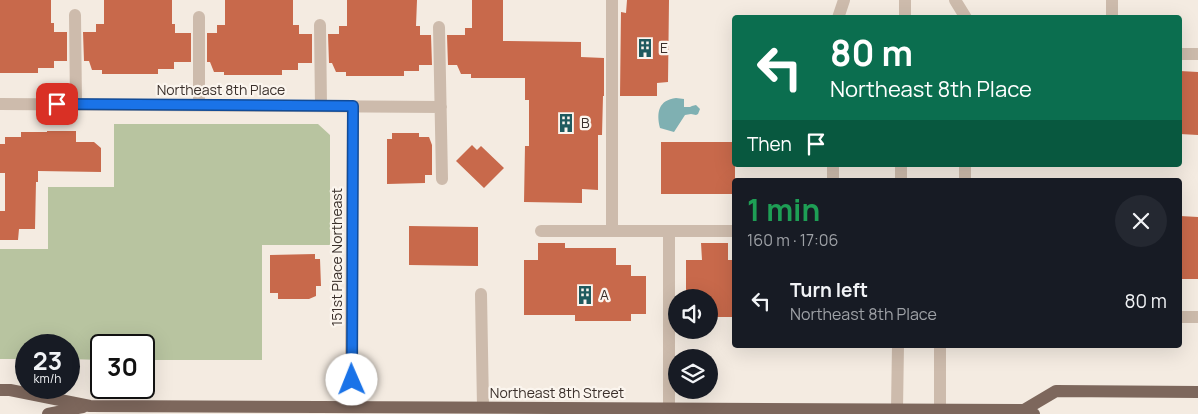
<!DOCTYPE html>
<meta charset="utf-8">
<style>
:root{--surface:#171b24;--page:#242831;--text:#f1f3f6;--muted:#9ea1a6}
body{margin:0;font-family:Manrope,sans-serif;background:var(--page);color:var(--text);height:100vh;display:flex;flex-direction:column;font-size:19px;white-space:nowrap}
*{box-sizing:border-box;margin:0}
p{font-size:16px;color:var(--muted)}
.icon{flex:none;width:28px;height:28px;fill:none;stroke:currentColor;stroke-width:2;stroke-linecap:round;stroke-linejoin:round}
.map{position:relative;flex:1;overflow:hidden}
.side{position:absolute;left:732px;top:178px;width:450px;height:170px;display:flex;flex-direction:column;background:var(--surface);border-radius:5px;box-shadow:0 5px 20px #0002}
.side>*{flex:none}
.hud{position:absolute;left:732px;top:15px;width:450px;height:152px;border-radius:5px;box-shadow:0 5px 20px #0002;background:#0b6e4f;color:#fff;overflow:hidden}
.buttons{position:absolute;left:668px;top:289px;display:grid;gap:10px}
.buttons a{display:grid;place-items:center;width:50px;height:50px;border-radius:50%;background:var(--surface);box-shadow:0 5px 20px #0002;font-size:25px}
.speed{position:absolute;left:15px;top:334px;display:flex;gap:10px;font-size:25px;font-weight:700;text-align:center}
.speed>*{display:grid;place-content:center;width:65px;height:65px;border-radius:50%;background:var(--surface);box-shadow:0 5px 20px #0002;line-height:1}
.speed small{font-size:12px;font-weight:400}
.speed .limit{border:2px solid #111;border-radius:8px;background:#fff;color:#111}
.pin{position:absolute;display:grid;place-items:center;width:42px;height:42px;color:#fff;margin:-21px;border-radius:10px;box-shadow:0 2px 8px #0006}
.me{position:absolute;width:55px;margin:-28px;rotate:359deg;stroke-linejoin:round;filter:drop-shadow(0 0 4px #0008)}
.turn{display:flex;align-items:center;gap:18px;height:105px;padding:0 15px;font-size:22px}
.turn .icon{width:65px;height:65px;stroke-width:2.5}
.turn b{display:block;font-size:35px;line-height:42px}
.then{display:flex;align-items:center;height:48px;padding:0 15px;background:#0003;gap:10px;font-size:19px}
.round{display:grid;place-items:center;flex:none;width:52px;height:52px;border-radius:26px;background:var(--page)}
.head{display:flex;align-items:center;justify-content:space-between;height:85px;padding:0 15px}
h1{font-size:30px;font-weight:700;line-height:38px;color:#1e9e55}
ul{padding:0;list-style:none}
li{display:flex;align-items:center;gap:15px;height:75px;padding:0 15px}
li div{flex:1}
li b{display:block;font-size:19px}
li em{font-style:normal}
.map>svg:first-child{display:block}
.green{fill:#b8c4a0}
.water{fill:#7fb0b2}
.building{fill:#c8694b}
.lines{fill:none;stroke-linecap:round;stroke-linejoin:round}
.minor{stroke:#cdbbac;stroke-width:12}
.major{stroke:#7d675c;stroke-width:12}
.route-casing{stroke:#114b97;stroke-width:12}
.route{stroke:#1a73e8;stroke-width:9}
.labels{text-anchor:middle;stroke-width:4.5;stroke-linejoin:round;paint-order:stroke}
.poi-label{font-size:14px;fill:#3b302b;stroke:#fbf5ee;text-anchor:start}
.street-label{font-size:14px;fill:#3b302b;stroke:#fbf5ee}
</style>
<div class="map">
<svg width="1198" height="414" viewBox="0 0 1198 414">
<rect width="100%" height="100%" fill="#f4ebe1"/>
<path class="green" d="M114 124H318L330 135V245H262V360H144V345H101V360L69 359V345H26V359H0V249H48V187H114Z"/>
<path class="water" d="M676 98 684 99V107H690L692 106 696 105 700 109 698 114 696 115 691 114 685 115 674 132 660 128C656 112 659 100 676 98Z"/>
<path class="building" d="M0 0H51V23H54V32H67V61H54V68H38V73H0Z
M104 0H172V24H175V33H191V62H174V69H158V74H102V70H92L89 61H84L83 32H96V24H104Z
M225 0H293V25H299V34H312V63H298V70H282V75H224V72H214L210 62H207V33H217V25H225Z
M347 0H417L416 26H420V35H431L432 65H419V71H404V76H346V72H336L332 63H329L328 34H339V26H347Z
M472 0H503V41L581 42V57L604 58V96H603L602 135H598V190L582 189V203L524 202 525 146H529V100H525V78H471V74H461L457 65H448L447 35H465V28H472Z
M627 0H669L668 82 657 83V96H620L621 12 626 13Z
M1180 71 1198 72V135L1180 134Z
M47 131H76V142H94L101 148V172L38 171V182H36L35 229H19L18 240H0V211H5V173H0V144H5V137H21V132H47Z
M392 133H419V137H429L432 145V175H425V183L387 184V139H392Z
M661 142H735V194H661Z
M472 145 477 150 481 146 504 168 484 188 456 161Z
M1180 216 1198 217V279H1180Z
M409 226 478 227V266L409 265Z
M538 243H565V248H616V265H631V276H646V314H631V321H575V315H524V260H538Z
M701 243H728V260H735V317H709V298H686V260H702Z
M315 254V259H320L321 286H316V296L309 299H278V293H270V255Z"/>
<g class="lines">
<path class="minor" d="M955 0 966 18
M75 15 76 104
M838 18 844 0
M905 18V0
M1112 18V0
M320 25 321 106
M439 27 442 179
M1180 54H1198
M0 104 441 107
M199 105V17
M833 180V165
M901 180V165
M965 180V165
M541 231H735
M612 231V0
M669 231V409
M481 294 483 407
M1180 317H1198
M940 345V410
M352 407 351 353 353 106
M897 409 898 345"/>
<path class="major" d="M0 390H10L90 406 1024 410 1034 414
M1024 410 1056 391 1198 392
M48 414 83 407"/>
</g>
<g class="lines">
<g class="route-casing">
<path id="route" d="M57 104 353 106 352 380"/>
</g>
<use href="#route" class="route"/>
</g>
<defs>
<g id="building-bare" transform="scale(1.5)"><path d="M-4-6H4V6H1V3H-1V6H-4ZM-2.5-4.3h1.7v1.8h-1.7ZM.8-4.3h1.7v1.8H.8ZM-2.5-1h1.7V.8h-1.7ZM.8-1h1.7V.8H.8Z" fill="#1f5a5e" stroke="#fbf5ee" stroke-width="2.5" paint-order="stroke"/></g>
</defs>
<g fill-rule="evenodd">
<use href="#building-bare" x="645" y="48"/>
<use href="#building-bare" x="566" y="123"/>
<use href="#building-bare" x="585" y="295"/>
</g>
<g class="labels">
<g class="poi-label">
<text x="660" y="53">E</text>
<text x="581" y="128">B</text>
<text x="600" y="300">A</text>
</g>
<g class="street-label">
<text x="221" y="95">Northeast 8th Place</text>
<text transform="translate(337 257) rotate(-90)" y="5">151st Place Northeast</text>
<text x="557" y="398">Northeast 8th Street</text>
</g>
</g>
</svg>
<div class="buttons">
<a><svg class="icon" aria-label="sound" viewBox="0 0 24 24"><path d="M4 9h4l5-4v14l-5-4H4zM17 9q2 3 0 6"/></svg></a>
<a><svg class="icon" aria-label="layers" viewBox="0 0 24 24"><path d="M12 4l9 5-9 5-9-5zM3 14l9 5 9-5"/></svg></a>
</div>
<div class="speed"><div>23<small>km/h</small></div><div class="limit">30</div></div>
<div class="pin" style="left:57px;top:104px;background:#d93025"><svg class="icon" aria-label="arrive" viewBox="0 0 24 24"><path d="M6 21V4h12l-3 4 3 4H6"/></svg></div>
<svg class="me" style="left:352px;top:380px" viewBox="-20 -20 40 40"><circle r="19" fill="#fff"/><path d="M0-13L10 11 0 6-10 11z" fill="#1a73e8"/></svg>
<div class="hud">
<div class="turn"><svg class="icon" aria-label="left" viewBox="0 0 24 24"><path d="M17 20v-9H6M10 6l-5 5 5 5"/></svg><div><b>80 m</b>Northeast 8th Place</div></div>
<div class="then">Then<svg class="icon" aria-label="arrive" viewBox="0 0 24 24"><path d="M6 21V4h12l-3 4 3 4H6"/></svg></div>
</div>
<section class="side">
<div class="head"><div><h1>1 min</h1><p>160 m · 17:06</p></div><a class="round"><svg class="icon" aria-label="close" viewBox="0 0 24 24"><path d="M6 6l12 12M18 6L6 18"/></svg></a></div>
<ul>
<li><svg class="icon" aria-label="left" viewBox="0 0 24 24"><path d="M17 20v-9H6M10 6l-5 5 5 5"/></svg><div><b>Turn left</b><p>Northeast 8th Place</p></div><em>80 m</em></li>
</ul>
</section>
</div>
